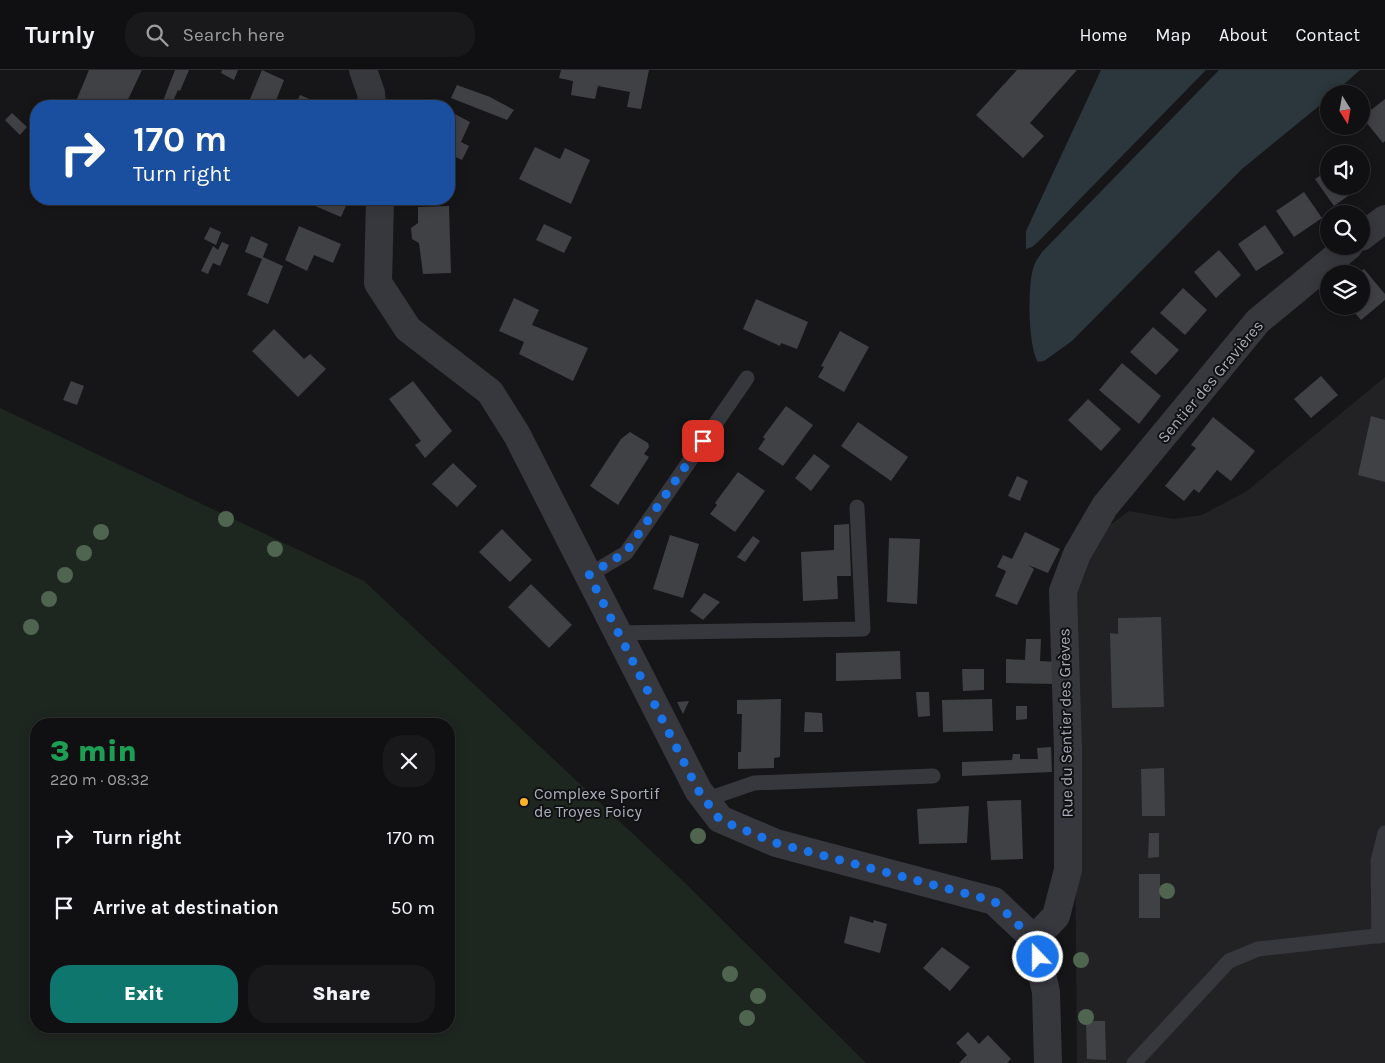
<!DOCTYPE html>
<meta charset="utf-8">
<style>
:root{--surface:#101012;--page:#19191b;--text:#f1f3f6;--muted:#9c9d9f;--line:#303032;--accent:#0f766e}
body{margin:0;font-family:Karla,sans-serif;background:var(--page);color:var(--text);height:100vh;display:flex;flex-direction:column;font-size:19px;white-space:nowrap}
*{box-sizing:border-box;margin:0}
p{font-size:16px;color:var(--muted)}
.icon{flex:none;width:28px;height:28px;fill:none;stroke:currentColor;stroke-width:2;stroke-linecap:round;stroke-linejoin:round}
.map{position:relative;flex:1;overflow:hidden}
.sheet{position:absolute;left:30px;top:648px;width:425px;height:315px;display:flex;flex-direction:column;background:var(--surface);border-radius:20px;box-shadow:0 2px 12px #0003,0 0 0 1px var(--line)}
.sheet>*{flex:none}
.hud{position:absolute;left:30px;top:30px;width:425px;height:105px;border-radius:20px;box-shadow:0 2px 12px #0003,0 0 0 1px var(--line);background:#1a4fa0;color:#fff;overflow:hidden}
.needle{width:32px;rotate:169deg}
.tools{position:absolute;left:1320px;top:15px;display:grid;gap:10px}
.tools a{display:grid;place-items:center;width:50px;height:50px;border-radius:50%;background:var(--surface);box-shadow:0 2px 12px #0003,0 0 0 1px var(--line);font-size:25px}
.pin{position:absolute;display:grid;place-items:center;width:42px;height:42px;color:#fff;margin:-21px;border-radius:10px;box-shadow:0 2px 8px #0006}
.me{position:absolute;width:55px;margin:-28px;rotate:338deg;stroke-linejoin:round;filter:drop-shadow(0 0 4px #0008)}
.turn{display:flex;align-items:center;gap:18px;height:105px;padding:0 20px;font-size:22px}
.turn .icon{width:65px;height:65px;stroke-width:2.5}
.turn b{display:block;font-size:35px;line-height:42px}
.round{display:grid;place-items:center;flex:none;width:52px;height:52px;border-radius:20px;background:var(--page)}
.summary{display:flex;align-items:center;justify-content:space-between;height:85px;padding:0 20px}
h1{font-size:30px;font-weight:800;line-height:38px;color:#1e9e55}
.cta{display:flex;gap:10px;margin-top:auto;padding:10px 20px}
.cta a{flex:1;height:58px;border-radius:20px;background:var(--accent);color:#fff;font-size:20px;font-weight:800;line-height:58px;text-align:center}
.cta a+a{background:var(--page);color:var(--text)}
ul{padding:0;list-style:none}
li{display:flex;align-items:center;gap:15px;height:70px;padding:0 20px}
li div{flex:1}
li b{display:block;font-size:19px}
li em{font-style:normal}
header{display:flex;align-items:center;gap:30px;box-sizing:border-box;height:70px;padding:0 25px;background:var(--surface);border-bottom:1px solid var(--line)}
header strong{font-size:24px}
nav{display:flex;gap:28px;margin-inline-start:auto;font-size:18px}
.search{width:350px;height:45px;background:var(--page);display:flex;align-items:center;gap:12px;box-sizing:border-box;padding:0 18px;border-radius:20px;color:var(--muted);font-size:19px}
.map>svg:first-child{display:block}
.built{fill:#222225}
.green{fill:#1e271f;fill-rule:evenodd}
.water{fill:#2b363d}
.building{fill:#404145}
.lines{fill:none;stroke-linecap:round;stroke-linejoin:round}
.lane{stroke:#37383e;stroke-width:15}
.street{stroke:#37383e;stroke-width:28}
.tree{fill:#4f6550}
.route{stroke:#1a73e8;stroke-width:9;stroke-dasharray:0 16.2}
.poi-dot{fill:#ffb327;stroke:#111113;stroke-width:2}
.labels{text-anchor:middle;stroke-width:4;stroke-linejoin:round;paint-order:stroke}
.street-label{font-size:16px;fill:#a7adb9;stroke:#111113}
.poi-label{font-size:16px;fill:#a7adb9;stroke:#111113;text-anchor:start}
</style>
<header>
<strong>Turnly</strong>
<div class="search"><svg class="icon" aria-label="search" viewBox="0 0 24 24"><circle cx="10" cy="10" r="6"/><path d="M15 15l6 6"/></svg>Search here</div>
<nav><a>Home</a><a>Map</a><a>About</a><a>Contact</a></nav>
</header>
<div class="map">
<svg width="1385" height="993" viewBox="0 0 1385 993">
<rect width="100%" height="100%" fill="#161618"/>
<path class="built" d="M1385 307V993H1077L1073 519 1092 468 1129 441 1173 449 1202 445 1247 421Z"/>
<path class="green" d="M0 338 364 511 682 810 866 993H0ZM36 654H449V956H36Z"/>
<path class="water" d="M1101 0H1206L1038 172 1032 177 1026 179V161Z
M1219 0H1360L1333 24H1329V28L1324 32 1242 99 1072 271 1044 291 1038 292C1028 277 1027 213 1034 196 1035 191 1039 187 1042 182Z"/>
<path class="building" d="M89 0H142L125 36H74Z
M175 0H189L180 21 178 20 171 36H161Z
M222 0H238L234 10 221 3Z
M262 0 284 10 274 36H247Z
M561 0H649L641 39 627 37 630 22 598 16 595 29 571 25 573 11 559 8Z
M1017 0H1077L1030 53 1044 66 1023 88 976 45Z
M457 15 490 27 514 40 507 50 451 28Z
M300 25 326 36H295Z
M1385 29V71L1383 73 1362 47Z
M449 41 470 52 461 72 469 76 462 90 449 84Z
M12 43 27 57 20 65 5 50Z
M535 77 560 89 565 78 590 90 571 134 519 109Z
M1329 100V116H1362L1334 136 1315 109Z
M1304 122 1322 148 1294 167 1276 141Z
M310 129H349L341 147 308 133Z
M449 136 451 203 423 204 419 173 412 169 411 158 418 153V137Z
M544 154 572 167 564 183 536 170Z
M1265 155 1284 183 1256 201 1238 174Z
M299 156 341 174 333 193 314 185 307 201 285 190Z
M210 157 221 162 216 175 204 169Z
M251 166 268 174 263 187 283 196 268 234 247 225 262 189 245 182Z
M222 172 229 175 220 196 213 193 208 204 201 201 213 176 218 180Z
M1219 180 1241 205 1216 228 1194 202Z
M1364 199 1385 224V230L1361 250 1349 236H1361V204H1358Z
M1183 218 1207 240 1185 265 1160 243Z
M514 228 539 240 532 255 588 278 573 311 519 284 524 272 499 261Z
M756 229 808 252 797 279 781 273 780 276 743 259Z
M1153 257 1179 280 1156 305 1130 282Z
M274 259 304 289 310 284 326 299 298 327 252 281Z
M840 261 869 277 844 322 818 307 824 297 821 296Z
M1122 293 1161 326 1139 354 1099 320Z
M1321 306 1338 325 1311 348 1294 329Z
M71 311 84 316 77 335 63 330Z
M413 311 452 361 425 388 415 375 421 371 389 329Z
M1088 329 1121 359 1101 381 1068 350Z
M786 336 813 355 783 396 758 379 765 369 763 367Z
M1371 346 1385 350V412L1358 405Z
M1213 347 1255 381 1231 411 1217 400 1199 423 1194 419 1184 431 1165 416 1196 378 1191 375Z
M858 352 908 387 891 411 841 376Z
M630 362 648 373 649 377 644 384 649 387 618 435 590 416 621 369Z
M814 384 830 396 811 421 795 408Z
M453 393 477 416 457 437 432 414Z
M738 402 765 421 735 462 710 444 717 435 715 433Z
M1017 406 1028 411 1020 431 1008 426Z
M849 454 851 506H837L838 529 803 531 801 482 834 480V455Z
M502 459 532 490 510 512 479 482Z
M1025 462 1060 479 1048 503 1028 495 1034 499 1017 535 995 526 1006 501 997 497 1003 485 1012 489Z
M670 465 699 474 683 528 653 519Z
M753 466 760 471 745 492 737 487Z
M889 468 920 469 917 534 887 532Z
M531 514 572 555 549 578 508 537Z
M704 523 720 532 703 550 690 541Z
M1161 547 1164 637 1112 638 1110 563 1118 564V548Z
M1026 569H1041L1040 591 1057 592V614L1006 613V589L1025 590Z
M900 581 901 609 836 611V583Z
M962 599H984V620L963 621Z
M916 622H929L930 646 918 647Z
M781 629 780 687 774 688V698L738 699V682H741L742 644H737V630Z
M992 629 993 661 943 662 942 630Z
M689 631 683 644 677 632Z
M1016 636H1027V649L1016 650Z
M805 642 822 643 823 662H804Z
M1051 677 1052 702 962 706V692L1012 690 1013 684H1020V689H1038L1037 678Z
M1164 698 1165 746H1142L1141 699Z
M1021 730 1023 789 991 790 987 731Z
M969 736 967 773 919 774 917 739Z
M1149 763H1159V787L1148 788Z
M1139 804H1160V848H1139Z
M850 846 873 853 874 850 887 854 880 883 844 873Z
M942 877 970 897 950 921 923 898Z
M1086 951H1105L1106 990 1087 989Z
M968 962 979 974 988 965 1011 989 1007 993H959L967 985 956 973Z"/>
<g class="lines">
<path class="lane" d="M589 505 626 483 747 308
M618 563 863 559 857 437
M705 730 754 713 933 706
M1379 866 1378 791 1385 763
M1134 993 1229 891 1258 879 1385 865"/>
<path class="street" d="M363 0 371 23 372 36
M380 129 378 213 408 259 490 322 517 365 698 720 720 749 776 773 994 831 1034 869 1046 922 1048 993
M1361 167 1385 149
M1034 869 1056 846 1068 800V680L1063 521 1077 484 1105 436 1258 251 1349 176"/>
</g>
<g class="tree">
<circle cx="226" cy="449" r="8"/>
<circle cx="101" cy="462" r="8"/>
<circle cx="275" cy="479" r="8"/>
<circle cx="84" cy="483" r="8"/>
<circle cx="65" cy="505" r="8"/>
<circle cx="49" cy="529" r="8"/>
<circle cx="31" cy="557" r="8"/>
<circle cx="698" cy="766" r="8"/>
<circle cx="1167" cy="821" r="8"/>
<circle cx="1081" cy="890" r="8"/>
<circle cx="730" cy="904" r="8"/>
<circle cx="758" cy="926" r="8"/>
<circle cx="1086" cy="947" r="8"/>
<circle cx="747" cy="948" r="8"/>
</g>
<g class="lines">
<path class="route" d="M703 371 626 482 589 505 698 720 720 750 776 773 994 831 1034 870 1038 887"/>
</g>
<circle class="poi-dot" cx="524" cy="732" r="5"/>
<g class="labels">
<g class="street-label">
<text transform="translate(1210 311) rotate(-50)" y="6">Sentier des Gravières</text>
<text transform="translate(1065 653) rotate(-91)" y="6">Rue du Sentier des Grèves</text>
</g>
<g class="poi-label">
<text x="534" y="729">Complexe Sportif<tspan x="534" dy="18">de Troyes Foicy</tspan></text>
</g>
</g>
</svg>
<div class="tools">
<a><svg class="needle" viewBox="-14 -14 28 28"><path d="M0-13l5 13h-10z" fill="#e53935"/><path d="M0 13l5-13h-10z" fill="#9c9d9f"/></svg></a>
<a><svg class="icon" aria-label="sound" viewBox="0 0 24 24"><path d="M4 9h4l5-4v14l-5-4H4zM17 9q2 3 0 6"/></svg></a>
<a><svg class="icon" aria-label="search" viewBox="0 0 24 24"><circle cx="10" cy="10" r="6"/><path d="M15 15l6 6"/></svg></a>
<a><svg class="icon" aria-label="layers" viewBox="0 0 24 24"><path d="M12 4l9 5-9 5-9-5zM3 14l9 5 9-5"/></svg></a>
</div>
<div class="pin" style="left:703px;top:371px;background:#d93025"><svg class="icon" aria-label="arrive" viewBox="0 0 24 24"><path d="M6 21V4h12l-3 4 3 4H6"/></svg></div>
<svg class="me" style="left:1038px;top:887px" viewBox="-20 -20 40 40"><circle r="17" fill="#1a73e8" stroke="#fff" stroke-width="3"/><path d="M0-11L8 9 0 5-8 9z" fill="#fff"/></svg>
<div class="hud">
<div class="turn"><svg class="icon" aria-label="right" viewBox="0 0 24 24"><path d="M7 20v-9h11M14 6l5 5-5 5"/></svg><div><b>170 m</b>Turn right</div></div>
</div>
<section class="sheet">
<div class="summary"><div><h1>3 min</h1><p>220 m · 08:32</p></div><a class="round"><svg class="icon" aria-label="close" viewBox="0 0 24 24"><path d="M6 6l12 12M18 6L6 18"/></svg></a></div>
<ul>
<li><svg class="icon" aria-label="right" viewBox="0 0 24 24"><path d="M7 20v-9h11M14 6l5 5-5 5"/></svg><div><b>Turn right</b></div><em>170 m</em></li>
<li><svg class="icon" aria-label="arrive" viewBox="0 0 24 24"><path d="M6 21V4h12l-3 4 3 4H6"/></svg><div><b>Arrive at destination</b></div><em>50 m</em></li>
</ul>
<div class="cta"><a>Exit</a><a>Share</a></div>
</section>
</div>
